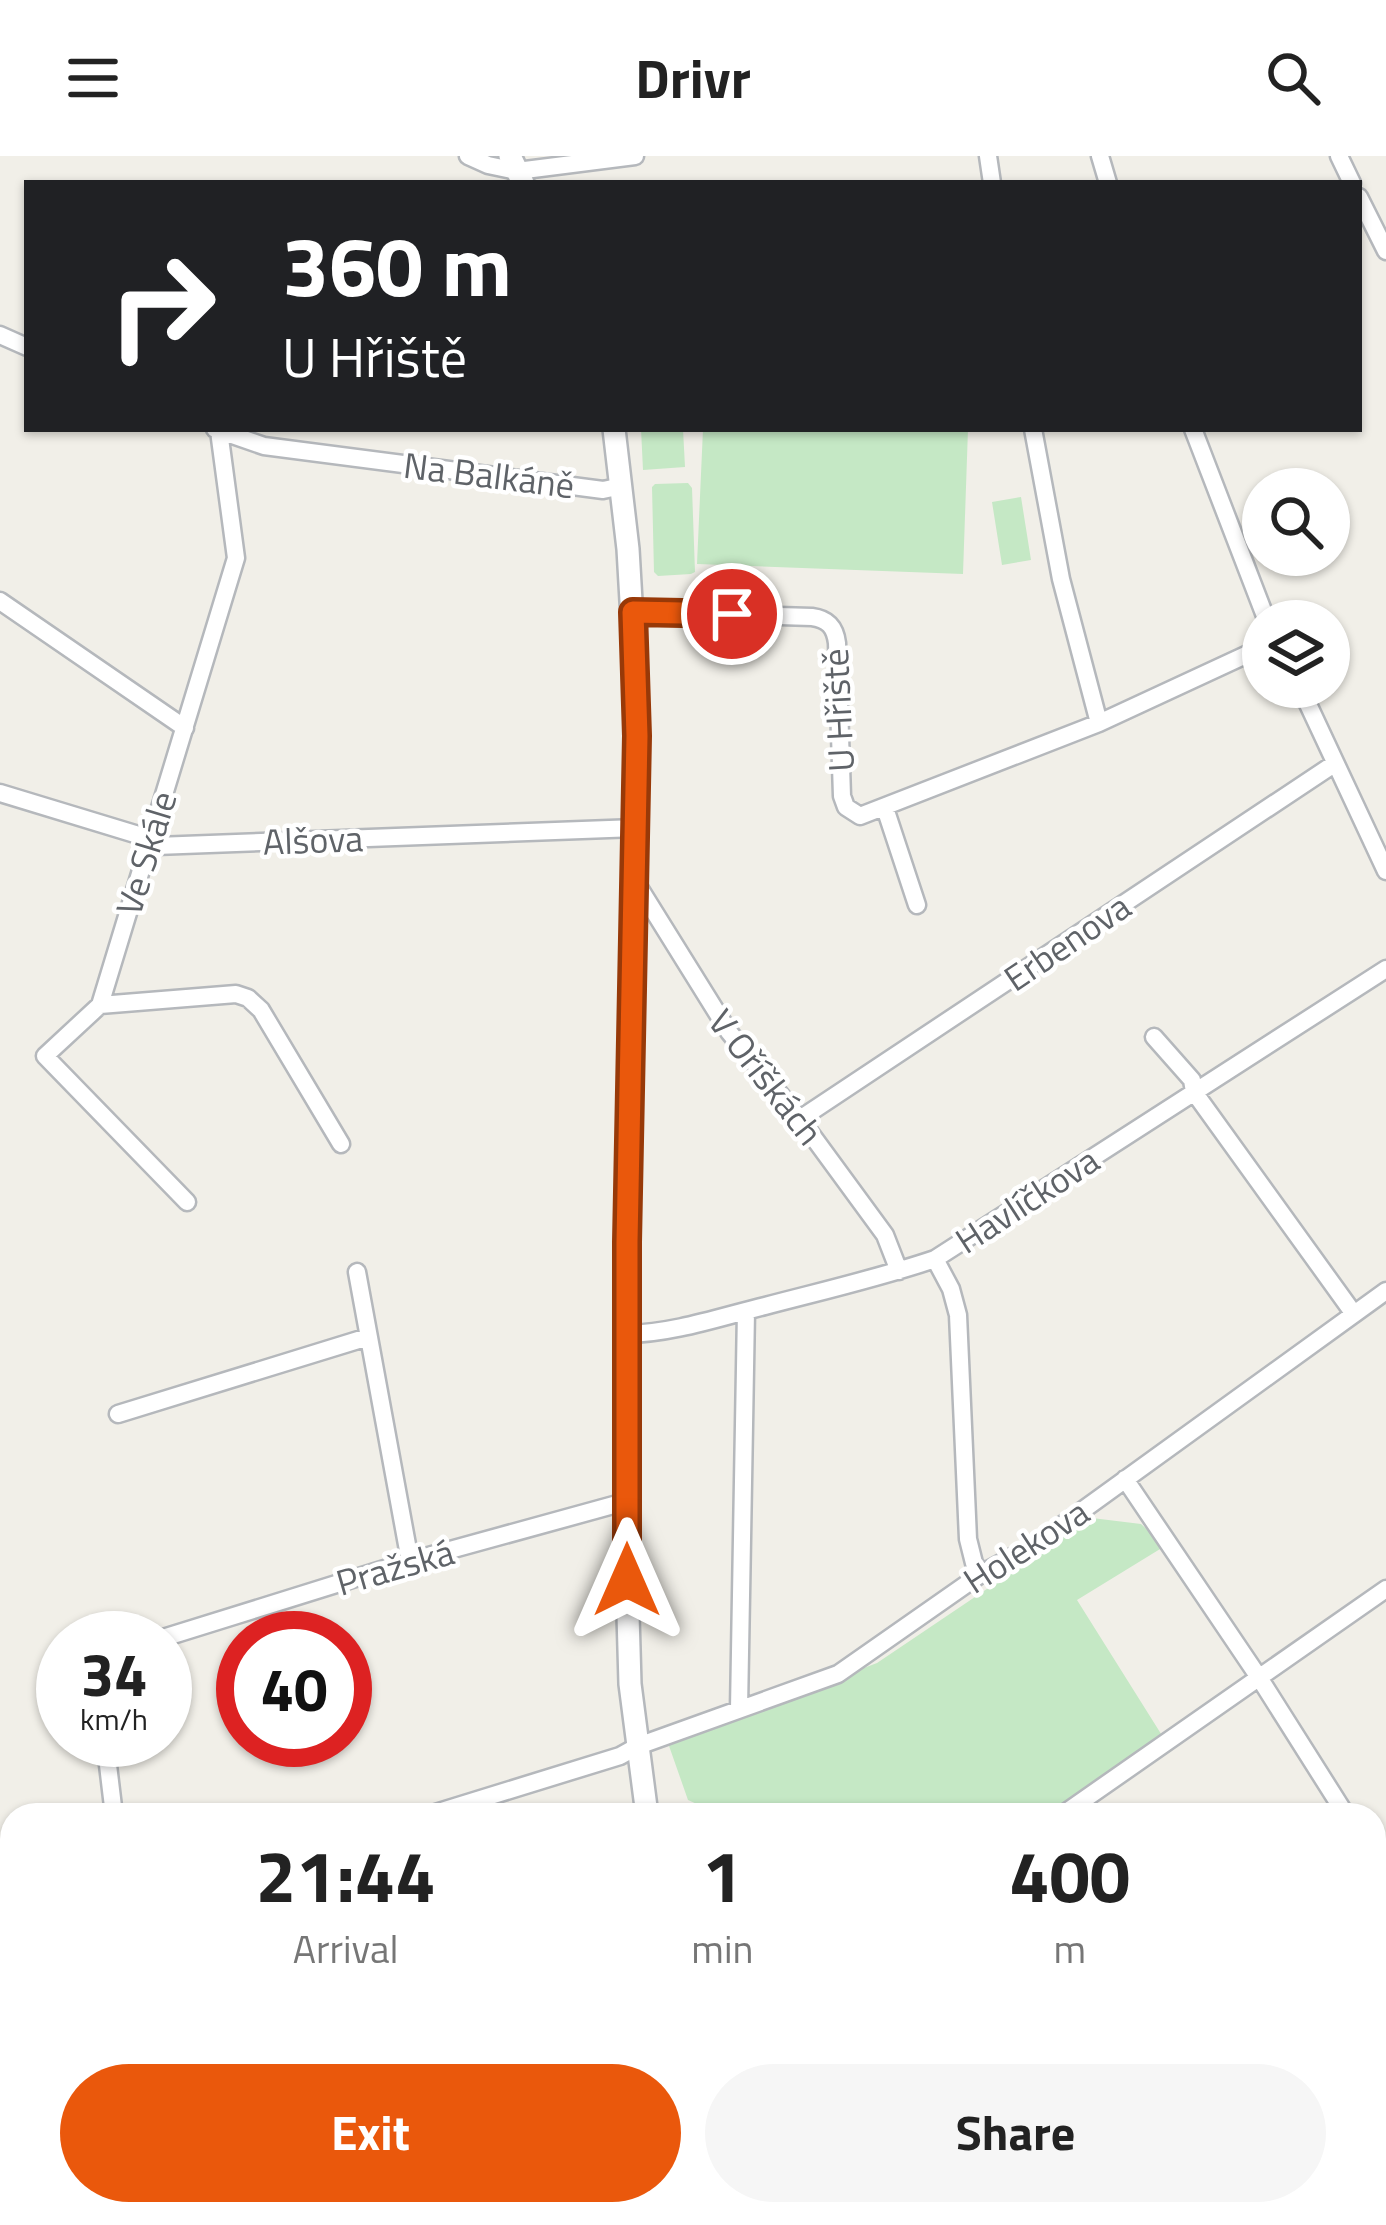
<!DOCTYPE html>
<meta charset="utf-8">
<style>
:root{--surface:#fff;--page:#f6f6f6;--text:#222;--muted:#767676;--accent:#ea580c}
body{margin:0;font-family:"Titillium Web",sans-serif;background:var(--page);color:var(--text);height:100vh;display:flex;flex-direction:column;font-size:45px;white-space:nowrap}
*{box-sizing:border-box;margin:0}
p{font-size:39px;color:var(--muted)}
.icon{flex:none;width:66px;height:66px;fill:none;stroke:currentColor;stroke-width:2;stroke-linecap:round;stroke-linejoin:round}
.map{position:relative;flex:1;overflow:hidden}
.sheet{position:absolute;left:0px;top:1647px;width:1386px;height:423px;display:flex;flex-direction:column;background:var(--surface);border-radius:36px 36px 0 0;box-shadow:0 3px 9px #0004}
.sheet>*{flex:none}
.top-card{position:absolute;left:24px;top:24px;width:1338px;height:252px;border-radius:0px;box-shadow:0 3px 9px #0004;background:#202124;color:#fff;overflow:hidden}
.controls{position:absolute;left:1242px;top:312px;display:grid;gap:24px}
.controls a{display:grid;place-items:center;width:108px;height:108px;border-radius:50%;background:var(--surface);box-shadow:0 3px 9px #0004;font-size:60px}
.speed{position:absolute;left:36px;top:1455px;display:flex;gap:24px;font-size:60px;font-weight:700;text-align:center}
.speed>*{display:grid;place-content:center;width:156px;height:156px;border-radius:50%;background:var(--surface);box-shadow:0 3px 9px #0004;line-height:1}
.speed small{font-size:30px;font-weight:400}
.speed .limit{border:18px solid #d22;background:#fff;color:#111}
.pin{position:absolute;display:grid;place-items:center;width:102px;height:102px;color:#fff;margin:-51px;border:6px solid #fff;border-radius:50%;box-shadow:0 3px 12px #0007}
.me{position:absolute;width:132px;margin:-66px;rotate:0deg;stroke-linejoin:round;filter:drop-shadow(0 0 9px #0008)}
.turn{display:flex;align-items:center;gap:42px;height:252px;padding:0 60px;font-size:54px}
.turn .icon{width:156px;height:156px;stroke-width:2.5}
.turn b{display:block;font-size:84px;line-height:102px}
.eta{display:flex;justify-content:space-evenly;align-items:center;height:204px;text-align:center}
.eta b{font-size:72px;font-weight:700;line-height:84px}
.button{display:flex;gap:24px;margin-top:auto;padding:24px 60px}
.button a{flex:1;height:138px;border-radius:72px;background:var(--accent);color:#fff;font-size:48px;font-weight:700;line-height:138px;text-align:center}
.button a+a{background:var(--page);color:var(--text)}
header{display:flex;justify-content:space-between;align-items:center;height:156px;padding:0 60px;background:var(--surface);font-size:54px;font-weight:700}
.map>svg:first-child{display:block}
.green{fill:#c5e8c5}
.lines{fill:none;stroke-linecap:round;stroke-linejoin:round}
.stream{stroke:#aadaff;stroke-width:6}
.minor-casing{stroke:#b5b8bc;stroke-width:21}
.tertiary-casing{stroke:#b5b8bc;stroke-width:26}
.minor{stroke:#fff;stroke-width:16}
.tertiary{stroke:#fff;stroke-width:21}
.route-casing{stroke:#983908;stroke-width:30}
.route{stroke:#ea580c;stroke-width:21}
.labels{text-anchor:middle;stroke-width:9;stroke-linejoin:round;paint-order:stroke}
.street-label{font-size:36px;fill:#5f6368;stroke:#fff}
</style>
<header><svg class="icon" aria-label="menu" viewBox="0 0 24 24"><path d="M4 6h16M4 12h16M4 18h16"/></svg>Drivr<svg class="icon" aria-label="search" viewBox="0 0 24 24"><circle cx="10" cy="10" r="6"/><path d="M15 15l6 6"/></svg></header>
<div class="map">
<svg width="1386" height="2069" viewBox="0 0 1386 2069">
<rect width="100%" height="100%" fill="#f1efe8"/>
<path class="green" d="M641 273H683L685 311 643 314Z
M703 273H968L963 418 697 408Z
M688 327 692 332 695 416 691 418 658 420 654 416 652 331 655 328Z
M1021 341 1031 404 1002 409 992 346Z
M1092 1362 1141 1368 1165 1390 1077 1444 1163 1581 1049 1659H721L688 1644 668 1587 877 1507Z"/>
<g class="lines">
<path class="stream" d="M1374 1767 1386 1758
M861 2069 884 2058"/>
<g class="minor-casing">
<path id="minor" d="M468 0 488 9 517 15 635 0
M988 0 992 27
M1100 0 1108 27
M1339 0 1352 27
M1359 41 1386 95
M0 179 27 191
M215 273 264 290 603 334 622 330
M1033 273 1061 423 1099 567
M1193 273 1267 465
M0 445 185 572
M633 456 812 461C828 463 835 471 837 487L842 640 846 651 860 660 1099 567 1263 491
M1300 531 1386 715
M0 637 135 678 156 690 636 672
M885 652 917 749
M635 725 729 876 800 963 885 1079 899 1115
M100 849 236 838 248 842 261 854 341 988
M1154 881 1192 924 1194 936 1354 1158
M800 963 1334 608
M187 1046 45 900 100 849 236 402 219 275
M935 1103 951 1133 958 1159 968 1383 974 1407 981 1418
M357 1116 410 1405
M628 1178C674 1177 720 1161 765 1150 822 1135 879 1122 935 1103L1386 813
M118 1258 368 1181
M1125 1323 1260 1523 1346 1659
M163 1482 410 1405 628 1345
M739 1553 746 1155
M105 1584 114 1659
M429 1659 620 1600 638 1590 838 1518 981 1418 1036 1388 1386 1135
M1062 1659 1386 1433
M1374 1706C1382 1722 1386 1735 1374 1750
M1374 2028 1386 2046
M267 2058 270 2069"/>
</g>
<g class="tertiary-casing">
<path id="tertiary" d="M510 0 523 27
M614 273 628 393 636 532V672L627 1086V1424L630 1528 647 1659
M709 2058 710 2069"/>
</g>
<use href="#minor" class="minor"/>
<use href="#tertiary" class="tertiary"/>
</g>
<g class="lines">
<g class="route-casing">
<path id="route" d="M627 1424V1086L637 580 633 456 732 458"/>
</g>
<use href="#route" class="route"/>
</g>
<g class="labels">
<g class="street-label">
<text transform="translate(489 319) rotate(7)" y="13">Na Balkáně</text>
<text transform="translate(838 554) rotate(-93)" y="13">U Hřiště</text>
<text transform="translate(313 684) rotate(-2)" y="13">Alšova</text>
<text transform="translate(146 697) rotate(-73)" y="13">Ve Skále</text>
<text transform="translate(1067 786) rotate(-34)" y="13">Erbenova</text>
<text transform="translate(766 921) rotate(52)" y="13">V Oříškách</text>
<text transform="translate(1027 1044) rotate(-33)" y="13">Havlíčkova</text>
<text transform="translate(1026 1390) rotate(-33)" y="13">Holekova</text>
<text transform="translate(395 1411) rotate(-16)" y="13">Pražská</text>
</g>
</g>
</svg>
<div class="controls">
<a><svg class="icon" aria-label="search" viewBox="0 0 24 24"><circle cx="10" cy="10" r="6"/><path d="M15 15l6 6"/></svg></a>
<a><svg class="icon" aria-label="layers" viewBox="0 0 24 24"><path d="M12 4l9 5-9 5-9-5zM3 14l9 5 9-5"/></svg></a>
</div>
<div class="speed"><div>34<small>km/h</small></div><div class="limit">40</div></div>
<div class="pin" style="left:732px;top:458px;background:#d93025"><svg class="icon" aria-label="arrive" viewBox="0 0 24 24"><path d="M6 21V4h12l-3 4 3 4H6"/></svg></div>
<svg class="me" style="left:627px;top:1424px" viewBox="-20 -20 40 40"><path d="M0-17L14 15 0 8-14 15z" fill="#ea580c" stroke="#fff" stroke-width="4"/></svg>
<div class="top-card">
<div class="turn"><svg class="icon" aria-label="right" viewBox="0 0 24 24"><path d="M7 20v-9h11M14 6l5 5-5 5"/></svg><div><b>360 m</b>U Hřiště</div></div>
</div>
<section class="sheet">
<div class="eta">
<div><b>21:44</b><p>Arrival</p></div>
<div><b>1</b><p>min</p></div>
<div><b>400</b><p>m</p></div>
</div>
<div class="button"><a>Exit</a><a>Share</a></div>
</section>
</div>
